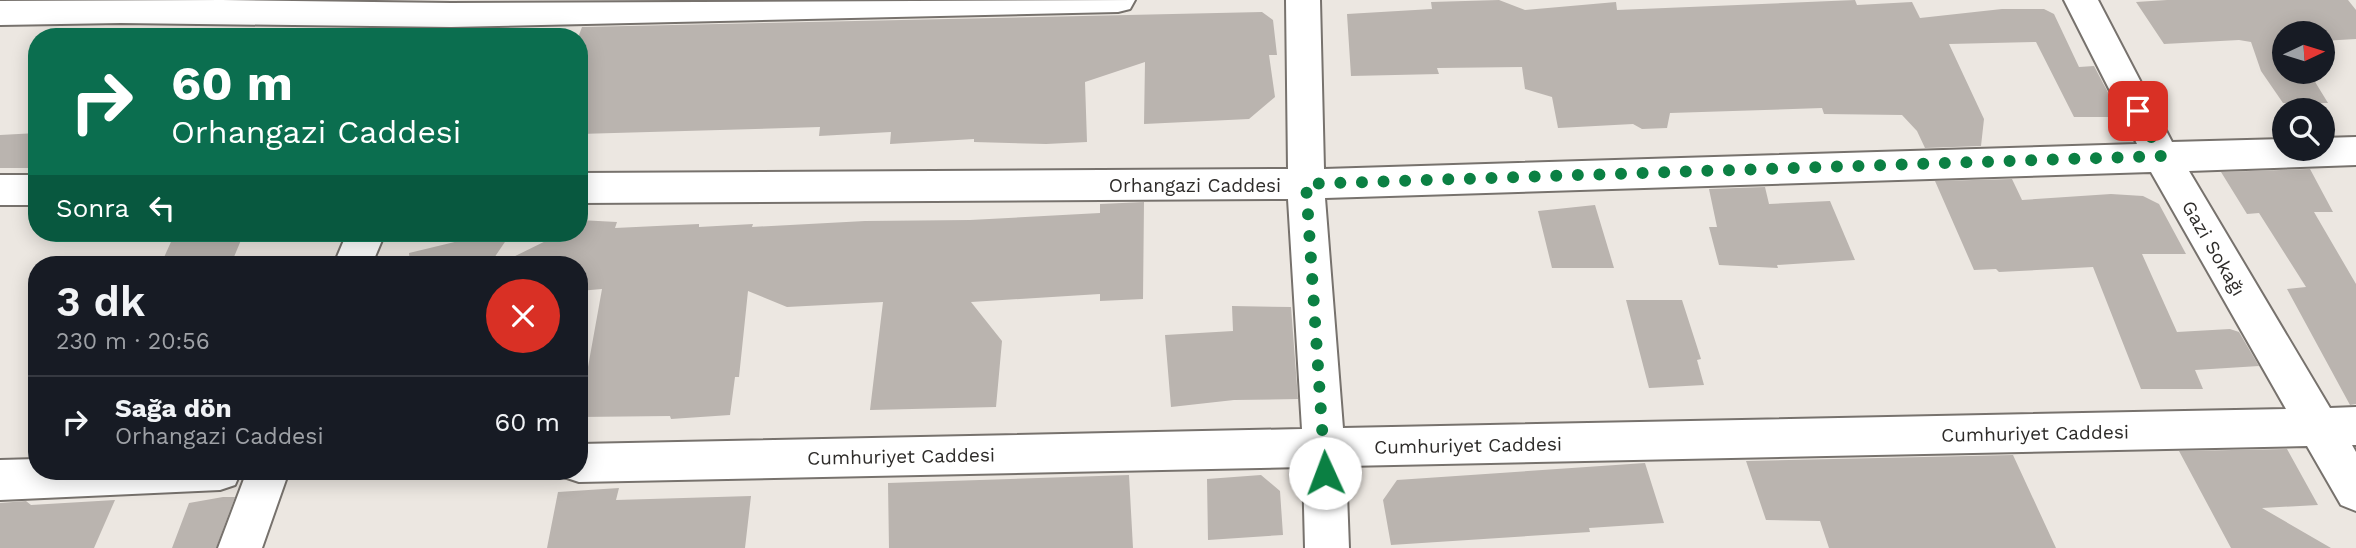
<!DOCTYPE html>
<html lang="tr">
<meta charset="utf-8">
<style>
:root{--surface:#171b24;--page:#242831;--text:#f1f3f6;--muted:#9ea1a6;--line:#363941}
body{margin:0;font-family:"Work Sans",sans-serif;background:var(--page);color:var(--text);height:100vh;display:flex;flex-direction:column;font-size:26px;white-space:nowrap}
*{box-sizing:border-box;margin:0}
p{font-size:23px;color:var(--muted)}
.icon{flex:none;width:38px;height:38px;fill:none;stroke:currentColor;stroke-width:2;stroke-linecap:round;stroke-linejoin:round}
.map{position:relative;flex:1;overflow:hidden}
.details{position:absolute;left:28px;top:256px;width:560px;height:224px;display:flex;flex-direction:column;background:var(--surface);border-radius:28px;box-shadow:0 4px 18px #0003}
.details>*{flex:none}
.banner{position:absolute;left:28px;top:28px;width:560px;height:214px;border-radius:28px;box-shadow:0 4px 18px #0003;background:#0b6e4f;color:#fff;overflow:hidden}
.needle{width:46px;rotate:86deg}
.buttons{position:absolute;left:2272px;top:21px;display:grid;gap:14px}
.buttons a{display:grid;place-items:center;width:63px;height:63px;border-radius:50%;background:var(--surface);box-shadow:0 4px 18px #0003;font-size:35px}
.pin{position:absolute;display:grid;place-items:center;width:60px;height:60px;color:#fff;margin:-30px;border-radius:14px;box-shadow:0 4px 10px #0006}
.me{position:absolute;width:77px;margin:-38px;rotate:358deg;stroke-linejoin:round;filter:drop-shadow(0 0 5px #0008)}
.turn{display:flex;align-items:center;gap:24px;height:147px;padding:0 28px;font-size:32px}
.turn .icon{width:91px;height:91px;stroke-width:2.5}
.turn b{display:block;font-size:49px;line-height:60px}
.then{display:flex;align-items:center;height:66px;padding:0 28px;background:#0003;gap:14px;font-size:26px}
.round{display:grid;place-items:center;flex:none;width:74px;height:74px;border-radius:37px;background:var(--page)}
.headline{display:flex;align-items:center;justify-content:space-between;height:119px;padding:0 28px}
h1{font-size:42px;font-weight:600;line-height:52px}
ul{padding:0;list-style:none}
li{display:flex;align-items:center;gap:21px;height:91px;padding:0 28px;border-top:2px solid var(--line)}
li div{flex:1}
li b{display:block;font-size:26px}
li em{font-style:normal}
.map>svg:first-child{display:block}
.building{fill:#bab4af}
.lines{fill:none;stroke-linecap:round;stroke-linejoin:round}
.minor-casing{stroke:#77726d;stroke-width:4}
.minor{fill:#fff;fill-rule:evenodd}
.route{stroke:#0b8043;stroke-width:12;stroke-dasharray:0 21.6}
.labels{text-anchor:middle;stroke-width:5;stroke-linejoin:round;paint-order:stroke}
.street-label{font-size:19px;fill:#2e2c2a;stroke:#fff}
</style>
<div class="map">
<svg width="2356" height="548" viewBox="0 0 2356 548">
<rect width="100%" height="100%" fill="#ece7e1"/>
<path class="building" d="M1499 0 1525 10 1616 2 1617 10 1855 0 1857 5 1912 2 1920 18 2002 9H2044L2054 14 2079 67 2094 66 2121 117H2074L2036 42 1949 44 1984 119 1981 146 1925 148 1917 131 1902 115 1824 114 1822 108 1670 113 1667 128 1642 129 1633 124 1558 128 1552 97 1525 89 1522 67 1437 68 1439 74 1351 76 1347 14 1432 9 1431 2Z
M2167 0H2348L2356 10V39L2322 41V33H2284V72H2309L2328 103H2283L2261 71 2251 42 2239 40 2164 44 2136 2Z
M1262 12 1273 20 1277 55H1269L1275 97 1249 119 1144 124 1145 62 1085 82 1087 142 1046 144 974 142V139L890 144 891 132 819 136 820 127 579 134V35L582 27Z
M37 133V168H0V135Z
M2310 169 2333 212H2314L2356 284V404L2350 405 2287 289 2306 287 2259 213 2247 214 2221 172Z
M2012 179 2022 200 2111 194 2143 196 2159 204 2186 254H2142L2177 332 2230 329 2239 332 2259 366 2195 370 2203 389H2141L2093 267 1999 272 1996 269 1974 270 1935 181Z
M1765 187 1769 204 1830 201 1855 260 1777 265 1778 268 1719 265 1709 227H1717L1709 189Z
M1144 202 1143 299 1100 301V294L971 302 1002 341 996 407 870 410 883 302 787 307 748 291 739 377H735L730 415 671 419 670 416 579 417 602 289 579 291V264H499L562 233H579V220L617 222 615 228 699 224V227L753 224 752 227 865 221 970 220 1100 213V204Z
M1595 205 1614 268H1552L1538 211Z
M175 233H244L231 264H161Z
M492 233H511L490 264H410L409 253Z
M1626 300H1682L1701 359 1697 360 1704 385 1649 388Z
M1232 306 1291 307 1298 399 1234 400 1171 407 1165 335 1233 331Z
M2287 449 2318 505 2262 508 2331 548H2231L2179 451Z
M2013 455 2056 548H1829L1820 521 1766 520 1746 461Z
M1645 463 1664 523 1589 528 1590 532 1391 545 1383 500 1397 480Z
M1129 475 1133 548H889L888 483Z
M1261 475 1280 491 1283 535 1208 540 1207 479Z
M619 488 616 500 751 496 745 548H547L558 492Z
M223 497H235L216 548H172L189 503Z
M115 500 94 548H0V503L26 501 31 505Z"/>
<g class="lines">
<g class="minor-casing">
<path id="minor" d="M222 0 451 3 1135 0 1130 9 1118 12 451 27 121 23 0 25V1Z
M1286 0H1320L1324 169 2137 144 2064 0H2098L2172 142 2284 139V149H2322V138L2356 137V165L2189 171 2330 408 2356 407V445H2352L2356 452V511L2341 505 2307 446 1346 466 1349 548H1305L1303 467 579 482 564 477 561 471H579V444L1302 429 1288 199 579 203V173L1288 169ZM2151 172 2286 409 1343 428 1325 198Z
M0 175H37V205H0Z
M347 233H385L372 264H334Z
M37 459V471H241L235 485 220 490 0 500V460Z
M247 471H289L262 548H218Z"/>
</g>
<use href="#minor" class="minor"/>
</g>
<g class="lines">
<path class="route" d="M1325 473 1306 184 2161 156 2138 111"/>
</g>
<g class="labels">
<g class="street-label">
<text x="1195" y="192">Orhangazi Caddesi</text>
<text transform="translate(2214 248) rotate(60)" y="7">Gazi Sokağı</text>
<text transform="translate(2035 433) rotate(-1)" y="7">Cumhuriyet Caddesi</text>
<text transform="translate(1468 445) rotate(-1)" y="7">Cumhuriyet Caddesi</text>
<text transform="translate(901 456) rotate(-1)" y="7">Cumhuriyet Caddesi</text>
</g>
</g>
</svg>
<div class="buttons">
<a><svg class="needle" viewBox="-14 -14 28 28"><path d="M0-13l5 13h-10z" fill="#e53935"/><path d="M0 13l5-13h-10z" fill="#9ea1a6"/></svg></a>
<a><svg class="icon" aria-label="search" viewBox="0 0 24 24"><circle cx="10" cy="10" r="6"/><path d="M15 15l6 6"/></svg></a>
</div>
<div class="pin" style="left:2138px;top:111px;background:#d93025"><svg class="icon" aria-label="arrive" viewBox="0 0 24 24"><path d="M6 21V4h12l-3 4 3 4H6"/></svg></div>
<svg class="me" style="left:1325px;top:473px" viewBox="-20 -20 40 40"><circle r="19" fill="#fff"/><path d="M0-13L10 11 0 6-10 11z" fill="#0b8043"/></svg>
<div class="banner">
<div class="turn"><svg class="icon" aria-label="right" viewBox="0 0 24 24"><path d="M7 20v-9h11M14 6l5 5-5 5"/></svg><div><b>60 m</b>Orhangazi Caddesi</div></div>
<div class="then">Sonra<svg class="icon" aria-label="left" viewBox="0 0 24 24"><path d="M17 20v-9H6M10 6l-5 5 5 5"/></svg></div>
</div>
<section class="details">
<div class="headline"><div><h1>3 dk</h1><p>230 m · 20:56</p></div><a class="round" style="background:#d93025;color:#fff"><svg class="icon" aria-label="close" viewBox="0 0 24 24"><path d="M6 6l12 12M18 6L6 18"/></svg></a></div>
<ul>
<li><svg class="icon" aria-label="right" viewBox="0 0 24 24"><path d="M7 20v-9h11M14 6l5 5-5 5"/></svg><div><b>Sağa dön</b><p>Orhangazi Caddesi</p></div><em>60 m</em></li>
</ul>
</section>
</div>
